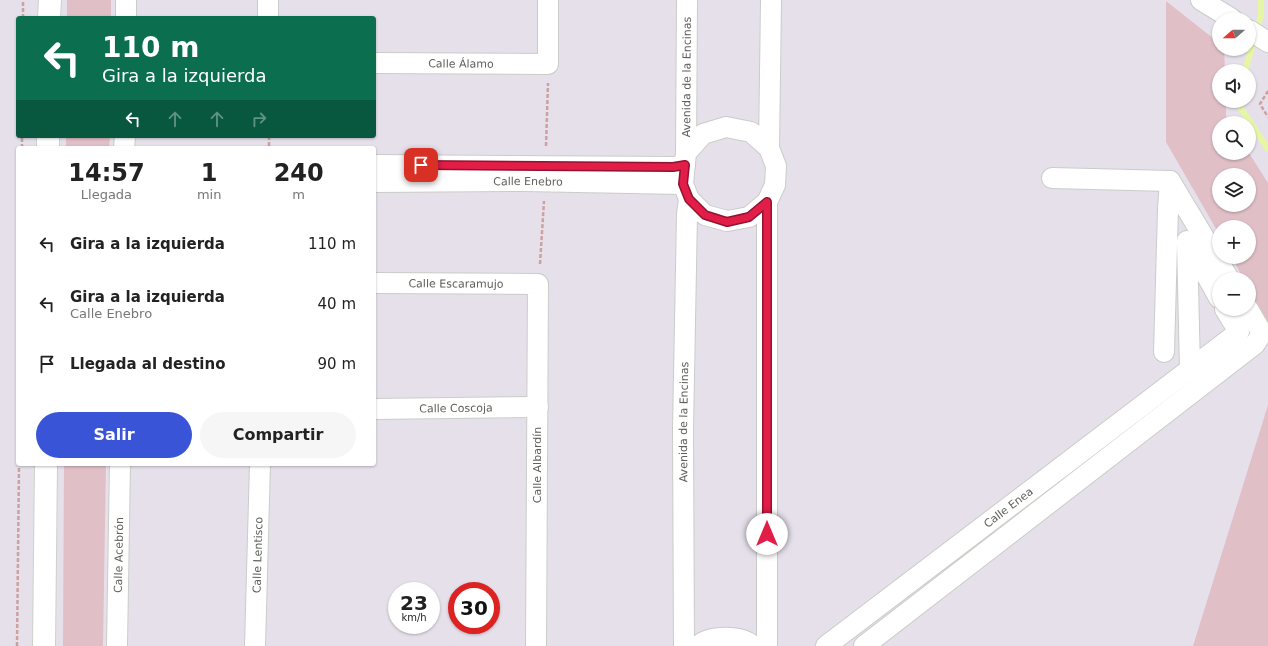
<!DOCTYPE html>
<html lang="es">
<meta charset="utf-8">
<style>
:root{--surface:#fff;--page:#f6f6f6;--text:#222;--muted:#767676;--accent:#3a54d7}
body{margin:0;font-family:"DejaVu Sans",sans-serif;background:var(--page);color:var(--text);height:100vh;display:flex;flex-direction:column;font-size:15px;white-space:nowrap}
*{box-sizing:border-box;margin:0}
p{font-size:13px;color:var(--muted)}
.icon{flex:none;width:22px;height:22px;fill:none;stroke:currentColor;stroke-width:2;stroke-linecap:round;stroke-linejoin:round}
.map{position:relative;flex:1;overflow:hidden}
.panel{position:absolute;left:16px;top:146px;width:360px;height:320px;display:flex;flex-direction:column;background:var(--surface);border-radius:4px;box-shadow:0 1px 3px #0004}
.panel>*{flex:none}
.hud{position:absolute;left:16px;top:16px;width:360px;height:122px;border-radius:4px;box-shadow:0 1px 3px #0004;background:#0b6e4f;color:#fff;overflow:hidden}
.needle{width:26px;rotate:250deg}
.buttons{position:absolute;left:1212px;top:12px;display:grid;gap:8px}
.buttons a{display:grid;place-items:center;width:44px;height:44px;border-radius:50%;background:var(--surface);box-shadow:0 1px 3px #0004;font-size:20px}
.speed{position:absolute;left:388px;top:582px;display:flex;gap:8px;font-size:20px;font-weight:700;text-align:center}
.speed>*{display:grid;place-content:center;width:52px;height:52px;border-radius:50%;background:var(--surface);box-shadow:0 1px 3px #0004;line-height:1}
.speed small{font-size:10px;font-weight:400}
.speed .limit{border:6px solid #d22;background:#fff;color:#111}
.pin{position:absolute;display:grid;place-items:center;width:34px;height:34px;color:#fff;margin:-17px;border-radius:8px;box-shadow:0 2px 6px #0006}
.me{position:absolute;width:44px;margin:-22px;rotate:0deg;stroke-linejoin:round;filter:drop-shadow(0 0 3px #0008)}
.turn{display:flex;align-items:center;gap:14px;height:84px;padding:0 20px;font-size:18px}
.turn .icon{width:52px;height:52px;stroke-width:2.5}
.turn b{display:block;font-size:28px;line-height:34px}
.lanes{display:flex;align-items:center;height:38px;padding:0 20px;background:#0003;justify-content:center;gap:20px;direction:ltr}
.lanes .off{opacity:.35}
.eta{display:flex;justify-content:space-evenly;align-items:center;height:68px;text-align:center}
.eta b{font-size:24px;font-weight:700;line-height:28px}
.cta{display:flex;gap:8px;margin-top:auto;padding:8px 20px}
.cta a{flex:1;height:46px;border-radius:24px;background:var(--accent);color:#fff;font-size:16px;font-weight:700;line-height:46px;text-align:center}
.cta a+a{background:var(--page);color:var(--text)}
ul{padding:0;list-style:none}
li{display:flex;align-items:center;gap:12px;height:60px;padding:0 20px}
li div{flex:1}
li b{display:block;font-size:15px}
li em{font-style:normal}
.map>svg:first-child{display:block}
.green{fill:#e0bfc7;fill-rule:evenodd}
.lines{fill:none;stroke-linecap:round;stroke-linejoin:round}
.stream{stroke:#e6f6a5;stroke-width:6}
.street-casing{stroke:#cacdc7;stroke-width:22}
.secondary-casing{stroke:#ced1c9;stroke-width:24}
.path{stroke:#cca1a0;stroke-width:2.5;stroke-dasharray:4 2;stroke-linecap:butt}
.street{stroke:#fff;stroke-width:20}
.secondary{stroke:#fff;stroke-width:22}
.route-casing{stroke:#92132f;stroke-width:10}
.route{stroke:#e11d48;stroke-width:7}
.labels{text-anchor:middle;stroke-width:3;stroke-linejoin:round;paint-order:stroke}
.street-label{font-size:11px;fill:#5e6059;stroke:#fff}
</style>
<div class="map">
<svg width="1268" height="646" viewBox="0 0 1268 646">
<rect width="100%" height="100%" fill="#e6e0eb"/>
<path class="green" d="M67 0H111V18H67Z
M1166 1 1219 43V49H1224L1225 71H1219V101H1226V116L1230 123H1219V153H1249L1268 183V331L1249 292V279H1243L1232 257H1249V227H1219V234L1166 142ZM1219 175H1249V205H1219Z
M66 136H110L109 148H66Z
M1268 405V646H1193Z
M64 464H106L103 646H63Z"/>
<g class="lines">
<path class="stream" d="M1245 71 1261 15V0
M1241 101 1240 107 1268 149"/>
<g class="street-casing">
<g id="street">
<path d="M268 0V18"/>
<path d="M1201 0 1232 19"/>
<path d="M126 18V0"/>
<path d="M1249 30 1268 42"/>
<path id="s1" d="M374 63 548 64V0"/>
<path d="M124 148 125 136"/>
<path d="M769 148 751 132 726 127 703 134 686 153 683 184 689 199 705 215 727 221 749 217 767 202 775 185 776 166 769 148 771 0"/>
<path id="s2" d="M686 153 687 0"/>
<path d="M374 165 673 167 685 165"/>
<path d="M1052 178 1170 181 1229 279"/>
<path id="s3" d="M374 182 524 181 683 184"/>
<path d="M1187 241 1190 369"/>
<path d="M1189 244 1219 298"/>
<path id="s4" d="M374 283 538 284 536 646"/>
<path d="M1164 352 1168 209 1170 181"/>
<path id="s5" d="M374 409 538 407"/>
<path id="s6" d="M117 646 120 464"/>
<path id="s7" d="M255 646 260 464"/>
<path id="s8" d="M684 646 683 430 687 214 689 199"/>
<path d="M698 646C710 635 741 635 753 646"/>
<path d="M767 646V202"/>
<path id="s9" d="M826 646 1239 332 1225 309"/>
<path d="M864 646 1255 344 1262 333 1248 309"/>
</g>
</g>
<g class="secondary-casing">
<path id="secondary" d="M49 18 50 0
M48 148V136
M44 646 46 464"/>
</g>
<path class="path" d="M23 18V0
M1268 91 1260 104 1268 117
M269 136V148
M546 146 548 83
M22 148V136
M540 264 544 201
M17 646 19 464"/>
<use href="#street" class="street"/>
<use href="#secondary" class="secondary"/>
</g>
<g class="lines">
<g class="route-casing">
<path id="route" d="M421 165 673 167 685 165 683 184 689 199 705 215 727 222 749 217 767 202V534"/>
</g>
<use href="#route" class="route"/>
</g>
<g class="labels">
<g class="street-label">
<text dy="4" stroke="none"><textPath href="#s1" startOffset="87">Calle Álamo</textPath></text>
<text dy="4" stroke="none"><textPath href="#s2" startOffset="76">Avenida de la Encinas</textPath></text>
<text dy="4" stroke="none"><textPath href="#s3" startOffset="154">Calle Enebro</textPath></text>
<text dy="4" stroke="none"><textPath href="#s4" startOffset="82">Calle Escaramujo</textPath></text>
<text dy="4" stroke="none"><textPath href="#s5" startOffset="82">Calle Coscoja</textPath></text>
<text dy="4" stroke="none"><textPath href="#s8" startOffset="224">Avenida de la Encinas</textPath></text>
<text transform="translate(537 465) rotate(-90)" y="4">Calle Albardín</text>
<text dy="4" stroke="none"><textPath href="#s9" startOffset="229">Calle Enea</textPath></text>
<text dy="4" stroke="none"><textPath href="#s6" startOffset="91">Calle Acebrón</textPath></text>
<text dy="4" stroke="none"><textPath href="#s7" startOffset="91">Calle Lentisco</textPath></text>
</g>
</g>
</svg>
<div class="buttons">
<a><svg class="needle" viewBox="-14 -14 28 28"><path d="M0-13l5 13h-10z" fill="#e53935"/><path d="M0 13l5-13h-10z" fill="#767676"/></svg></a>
<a><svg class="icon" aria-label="sound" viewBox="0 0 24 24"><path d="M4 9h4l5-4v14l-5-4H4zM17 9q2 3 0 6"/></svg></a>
<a><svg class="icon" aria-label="search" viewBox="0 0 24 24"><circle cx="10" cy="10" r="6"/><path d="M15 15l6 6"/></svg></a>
<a><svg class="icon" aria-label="layers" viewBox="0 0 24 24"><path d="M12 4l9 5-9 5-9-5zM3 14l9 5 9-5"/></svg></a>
<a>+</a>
<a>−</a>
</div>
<div class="speed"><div>23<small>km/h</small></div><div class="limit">30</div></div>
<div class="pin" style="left:421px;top:165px;background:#d93025"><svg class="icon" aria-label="arrive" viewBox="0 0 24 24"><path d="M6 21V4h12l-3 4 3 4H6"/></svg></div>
<svg class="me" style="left:767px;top:534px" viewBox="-20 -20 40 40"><circle r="19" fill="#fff"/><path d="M0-13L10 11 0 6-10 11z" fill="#e11d48"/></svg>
<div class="hud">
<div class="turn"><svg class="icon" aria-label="left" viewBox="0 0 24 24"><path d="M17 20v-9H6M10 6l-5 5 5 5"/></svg><div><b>110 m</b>Gira a la izquierda</div></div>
<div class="lanes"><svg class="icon" aria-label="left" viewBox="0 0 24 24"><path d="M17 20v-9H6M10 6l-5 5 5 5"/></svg><svg class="icon off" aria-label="ahead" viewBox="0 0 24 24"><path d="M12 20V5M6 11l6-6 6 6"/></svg><svg class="icon off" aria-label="ahead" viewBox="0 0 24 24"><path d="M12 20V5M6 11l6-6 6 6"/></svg><svg class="icon off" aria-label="right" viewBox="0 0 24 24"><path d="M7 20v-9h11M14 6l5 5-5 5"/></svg></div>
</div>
<section class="panel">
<div class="eta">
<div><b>14:57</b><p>Llegada</p></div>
<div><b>1</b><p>min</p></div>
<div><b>240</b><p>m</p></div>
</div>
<ul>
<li><svg class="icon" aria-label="left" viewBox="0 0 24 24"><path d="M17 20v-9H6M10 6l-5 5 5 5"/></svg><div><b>Gira a la izquierda</b></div><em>110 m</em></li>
<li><svg class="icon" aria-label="left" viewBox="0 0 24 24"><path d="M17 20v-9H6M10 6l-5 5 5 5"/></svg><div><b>Gira a la izquierda</b><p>Calle Enebro</p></div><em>40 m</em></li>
<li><svg class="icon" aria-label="arrive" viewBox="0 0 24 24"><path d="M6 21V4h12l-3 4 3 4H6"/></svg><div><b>Llegada al destino</b></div><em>90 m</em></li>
</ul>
<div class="cta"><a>Salir</a><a>Compartir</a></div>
</section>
</div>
